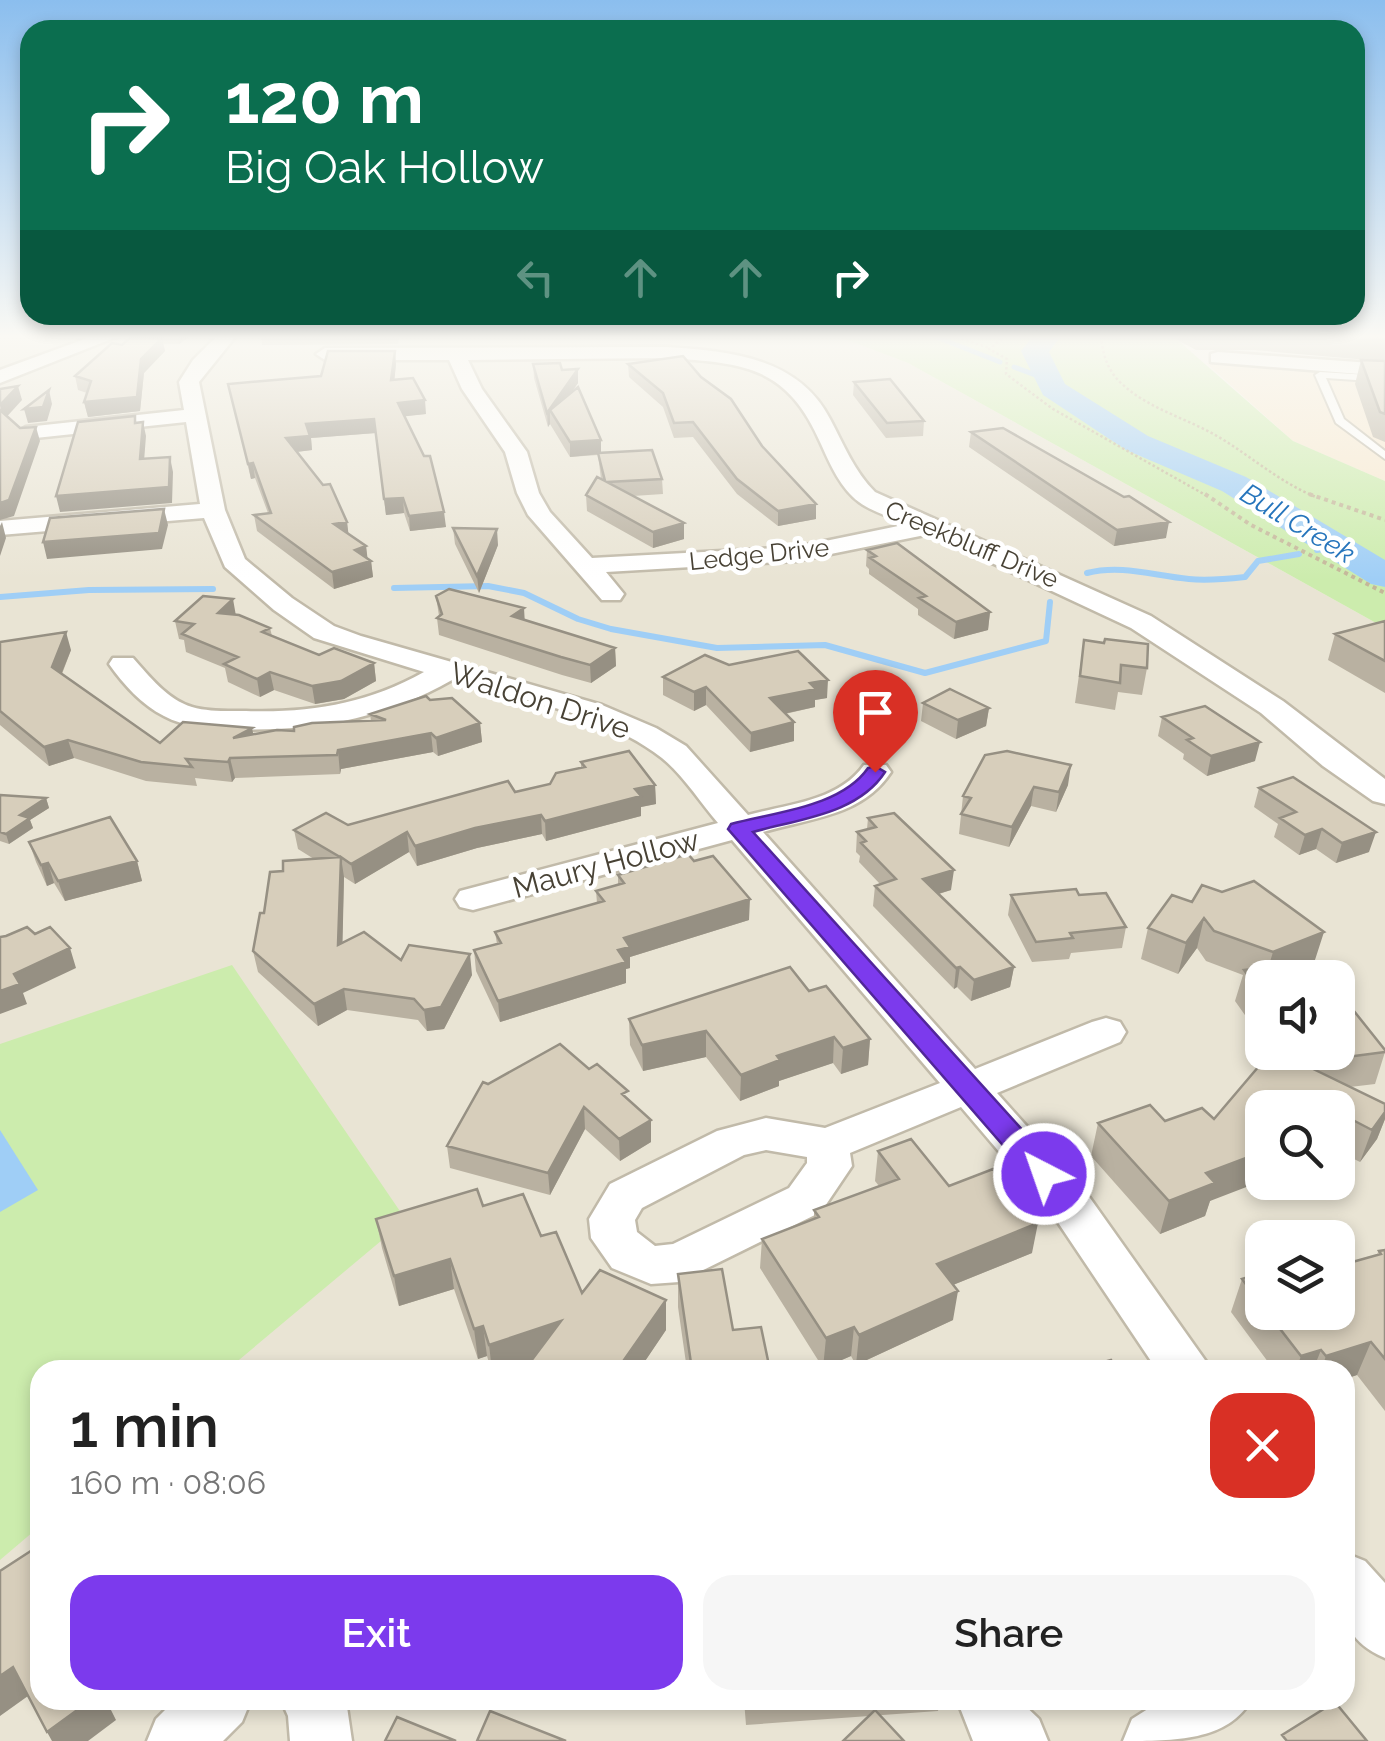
<!DOCTYPE html>
<meta charset="utf-8">
<style>
:root{--surface:#fff;--page:#f6f6f6;--text:#222;--muted:#767676;--accent:#7c3aed}
body{margin:0;font-family:Raleway,sans-serif;background:var(--page);color:var(--text);height:100vh;display:flex;flex-direction:column;font-size:38px;white-space:nowrap}
*{box-sizing:border-box;margin:0}
p{font-size:32px;color:var(--muted)}
.icon{flex:none;width:55px;height:55px;fill:none;stroke:currentColor;stroke-width:2;stroke-linecap:round;stroke-linejoin:round}
.map{position:relative;flex:1;overflow:hidden}
.drawer{position:absolute;left:30px;top:1360px;width:1325px;height:350px;display:flex;flex-direction:column;background:var(--surface);border-radius:30px;box-shadow:0 5px 15px #0003}
.drawer>*{flex:none}
.guide{position:absolute;left:20px;top:20px;width:1345px;height:305px;border-radius:30px;box-shadow:0 5px 15px #0003;background:#0b6e4f;color:#fff;overflow:hidden}
.tools{position:absolute;left:1245px;top:960px;display:grid;gap:20px}
.tools a{display:grid;place-items:center;width:110px;height:110px;border-radius:20px;background:var(--surface);box-shadow:0 5px 15px #0003;font-size:50px}
.pin{position:absolute;display:grid;place-items:center;width:85px;height:85px;color:#fff;margin:-102px -42px;border-radius:50% 50% 50% 0;rotate:-45deg;box-shadow:0 0 10px #0007}
.pin .icon{rotate:45deg}
.me{position:absolute;width:110px;margin:-55px;rotate:319deg;stroke-linejoin:round;filter:drop-shadow(0 0 8px #0008)}
.turn{display:flex;align-items:center;gap:35px;height:210px;padding:0 40px;font-size:45px}
.turn .icon{width:130px;height:130px;stroke-width:2.5}
.turn b{display:block;font-size:70px;line-height:85px}
.lanes{display:flex;align-items:center;height:95px;padding:0 40px;background:#0003;justify-content:center;gap:50px;direction:ltr}
.lanes .off{opacity:.35}
.round{display:grid;place-items:center;flex:none;width:105px;height:105px;border-radius:30px;background:var(--page)}
.summary{display:flex;align-items:center;justify-content:space-between;height:170px;padding:0 40px}
h1{font-size:60px;font-weight:600;line-height:75px}
.action{display:flex;gap:20px;margin-top:auto;padding:20px 40px}
.action a{flex:1;height:115px;border-radius:30px;background:var(--accent);color:#fff;font-size:40px;font-weight:600;line-height:115px;text-align:center}
.action a+a{background:var(--page);color:var(--text)}
.map>svg:first-child{display:block}
.residential{fill:#e9e4d4;fill-rule:evenodd}
.commercial{fill:#f8e9d0}
.green{fill:#ccecad}
.water{fill:#9fcef6}
.lines{fill:none;stroke-linecap:round;stroke-linejoin:round}
.stream-far1{stroke:#9fcef6;stroke-width:5}
.stream{stroke:#9fcef6;stroke-width:6}
.river{fill:#9fcef6;fill-rule:evenodd}
.service-casing{stroke:#c1baa9;stroke-width:4}
.minor-casing{stroke:#c1baa9;stroke-width:5}
.path-far1{stroke:#c4b799;stroke-width:2.5;stroke-dasharray:2.5 2.5;stroke-linecap:butt}
.path{stroke:#c4b799;stroke-width:4;stroke-dasharray:4 4;stroke-linecap:butt}
.service{fill:#fff;fill-rule:evenodd}
.minor{fill:#fff;fill-rule:evenodd}
.wall{fill:#b9b1a1}
.shaded-wall{fill:#969083}
.building{fill:#d7cebb;stroke:#969083;stroke-width:2.5}
.route{fill:#7c3aed;stroke:#51269a;stroke-width:2.5}
.labels{text-anchor:middle;stroke-width:9;stroke-linejoin:round;paint-order:stroke}
.far-street-label{font-size:25px;fill:#484235;stroke:#fff}
.far-water-label{font-size:28px;font-style:italic;fill:#2675bc;stroke:#fff}
.street-label{font-size:30px;fill:#484235;stroke:#fff}
</style>
<div class="map">
<svg width="1385" height="1741" viewBox="0 0 1385 1741">
<rect width="100%" height="100%" fill="#f5f1e7"/>
<path class="residential" d="M0 336H837L908 363 1385 628V1741H0ZM1262 978H1338V1052H1262ZM1262 1108H1338V1182H1262ZM1262 1238H1338V1312H1262ZM40 1370H1345V1700H40Z"/>
<path class="commercial" d="M1206 363 1385 376V481L1293 441Z"/>
<path class="green" d="M837 336H1173L1293 441 1385 481V628L908 363Z
M232 965 406 1220 227 1370H40V1526L0 1560V1044Z"/>
<path class="water" d="M0 1130 38 1190 0 1212Z"/>
<g class="lines">
<path class="stream-far1" d="M934 336 1000 362
M1014 367 1049 380"/>
<path class="stream" d="M1317 550 1334 547
M1087 573C1122 564 1154 576 1189 579 1208 581 1227 579 1245 577L1258 561 1299 554
M394 588 488 586 524 593 578 619 611 629 717 648 825 645 925 673 1046 641 1050 602
M0 597 89 590 213 589"/>
<path class="river" d="M1033 336H1061L1049 352 1065 384 1148 436 1246 477 1385 560V587L1371 584 1222 491 1126 450 1043 395 1021 351Z"/>
<g class="service-casing">
<path id="service" d="M1320 372 1385 376V382L1326 378 1344 419 1385 451V459L1336 423 1315 375Z"/>
</g>
<g class="minor-casing">
<path id="minor" d="M93 336H119L0 383V370Z
M217 336H236L199 382 225 510 245 559 292 598 334 626 361 636 602 705 656 728 686 746 748 815C788 804 839 801 864 765H886L891 772C862 816 811 818 763 832L975 1069 1092 1022 1106 1018 1120 1022 1126 1032 1120 1042 997 1093 1085 1191 1212 1370H1157L1053 1215 961 1107 850 1153 852 1166 821 1212 679 1282 651 1284 612 1268 591 1238 589 1219 610 1184 717 1131 766 1118 825 1128 940 1083 732 840 473 910 460 907 455 899 460 891 718 823C700 802 683 775 662 758 605 713 520 700 452 680 382 720 311 732 231 729 209 728 184 727 164 716 142 705 123 684 109 664L113 658H133C149 676 168 700 192 707 209 712 229 711 246 711 310 713 367 704 424 672L314 638 274 610 225 567 204 518 0 535V521L200 504 186 422 26 439 16 433 26 427 184 410 179 382 193 360ZM766 1150 807 1157V1163L789 1188 673 1244 655 1246 637 1232 635 1220 642 1208 744 1155Z
M666 347C729 351 798 357 830 419 844 445 854 471 875 492L1151 616 1283 701 1385 779V804L1373 801 1323 766 1261 713 1131 628 930 534 796 561 606 572 624 594 620 600H602L528 515 517 493 505 452 462 389 449 360H325L316 354 325 348ZM666 358C745 363 787 366 821 444 830 464 841 489 859 502 872 512 892 517 908 524L796 547 592 558 550 512 539 493 527 452 482 389 468 360Z
M1218 352 1385 364V376L1211 362V354Z
M1345 1553 1365 1561 1385 1583V1658C1333 1636 1345 1601 1345 1553Z
M175 1700H251L242 1722 223 1741H147L156 1719Z
M281 1700H346L352 1741H290L288 1716Z
M957 1700H1019L1039 1719 1048 1741H973Z
M1162 1700H1251C1228 1741 1174 1741 1123 1741L1132 1719Z"/>
</g>
<path class="path-far1" d="M952 336 990 348
M1006 336 989 349 1007 359 1006 374 1053 409 1209 497
M1101 336C1103 355 1107 370 1122 384 1149 409 1186 418 1217 436 1251 456 1279 482 1316 497"/>
<path class="path" d="M1205 494 1251 525 1385 593
M1309 494 1385 520"/>
<use href="#service" class="service"/>
<use href="#minor" class="minor"/>
</g>
<path class="wall" d="M143 336H190L179 344H163L165 351 144 373 140 411 88 417 84 402 87 393 78 390 75 376 122 345 143 338Z
M261 336H399L398 344 262 345Z
M429 336H495V338Z
M1170 336H1385V442L1373 437 1355 384 1361 360 1379 361 1254 350H1196Z
M396 364 394 380 426 414 404 416 446 527 410 531 404 513 386 515 376 433 311 438 312 450 296 452 347 522 348 534 366 546 367 558 371 561 373 577 334 589 257 531 254 515 268 513 255 478 251 479 228 384 321 376Z
M533 364 562 370 578 383 572 391 601 452 662 479 663 494 633 496 684 523V539L653 548 587 511 586 495 601 479 598 455 570 457 550 424 548 427 534 378Z
M628 364 762 446 816 504V519L778 526 737 494 693 437 674 438 663 407 629 377Z
M854 382 924 421 923 436 886 438 853 395Z
M971 432 1166 538 1114 546 969 447Z
M453 528 498 545 479 593 455 544Z
M867 550 990 612 988 630 954 639 918 615V609L869 574V569L866 566Z
M436 596 525 620 615 648 616 666 591 683 562 675 439 635 437 618 439 616Z
M236 615 270 628 272 636 319 655 374 663 376 681 344 699 315 704 274 690 260 697 228 682 225 668 186 652 184 640 179 639 175 621Z
M1385 621V693L1328 660 1335 634Z
M1084 640 1147 668 1142 695 1118 692 1115 710 1075 703Z
M0 642 71 650 62 674 160 743 294 731 371 721 370 714 430 700 480 723 482 742 438 756 433 752 341 769 340 774 235 778 232 782 195 778 197 786 146 781 74 758 49 766 0 725Z
M729 665 827 698 815 700V707L785 714 794 722V741L750 752 706 705 694 711 663 695V677Z
M923 703 989 708 986 726 956 739 921 721Z
M1162 717 1255 761 1207 776 1183 759 1184 754 1158 736Z
M985 755 1068 785 1056 812 1031 806 1009 847 959 834 963 796Z
M581 762 655 785 656 804 641 807V816L546 841 542 834 477 848 417 866 409 852 355 884 344 877 342 943 401 960 472 975 444 1029 427 1031 418 1020 347 1010 318 1026 258 972 253 951 264 913 314 859 298 849 294 830 348 825 515 792 550 784 581 767Z
M1259 788 1369 852 1336 863 1316 849 1299 855 1274 837 1278 824 1254 807Z
M0 795 46 798 49 808 30 820 33 828 9 844 0 841Z
M868 818 951 890 939 894 1014 967 1010 987 971 1001 957 987 954 989 873 906 875 886 880 884 859 862 860 856 856 852 857 832 867 829Z
M29 842 137 861 142 881 65 901 54 883 47 886 36 862Z
M618 875 749 920 630 957V968L626 969V983L500 1022 476 971 474 950 497 944 495 932 597 903 596 891 618 884Z
M1011 895H1079L1126 927 1122 948 1071 953 1069 959 1032 962 1008 915Z
M1172 895 1314 963 1262 978V1049L1250 1032 1252 1025 1235 1001 1243 975 1206 961 1197 948 1178 974 1141 959 1148 928Z
M809 991 870 1039 868 1065 841 1074 833 1063 779 1081V1086L740 1101 706 1057 643 1071 630 1045 629 1019Z
M1265 1052H1385L1375 1084 1350 1087 1385 1104V1119L1377 1139 1360 1162 1338 1151V1108L1210 1201 1205 1216 1160 1234 1091 1156 1098 1123 1214 1119 1268 1056Z
M589 1069 628 1100 651 1142 620 1161 585 1129 550 1195 450 1168 447 1146 488 1084Z
M878 1151 949 1186 1032 1253 953 1285V1320L856 1365 851 1356 823 1368 760 1268 762 1239 814 1219V1210L879 1186 875 1181Z
M483 1206 541 1236 582 1293 666 1300V1330L639 1370H532L531 1362 507 1370H491L487 1356 478 1359 454 1289 399 1306 382 1248 376 1219Z
M1385 1250V1411L1357 1375 1345 1379V1370H1274L1231 1312 1242 1279 1262 1273V1312H1338L1379 1251Z
M678 1274 733 1330 770 1370H687L678 1307Z
M744 1700H940L938 1711 746 1725Z"/>
<path class="shaded-wall" d="M178 336H190L179 344Z
M162 338 165 351 144 373 140 411 88 417 84 402 141 359Z
M395 351 396 364 393 394 391 380Z
M578 369V383L554 418 550 410V424L548 427 547 413Z
M18 386 22 400 2 422 0 405Z
M49 390 52 404 47 421 28 423 24 409Z
M425 400 426 414 399 417 398 403Z
M374 419 376 433 311 438 312 450 288 453 286 438 306 424Z
M143 422 146 436 143 474 140 459Z
M36 427 40 441 14 516 0 520V503Z
M601 440V454L570 457V442Z
M170 457 173 472 172 503 60 512 56 496Z
M253 463 255 478 251 479 248 464Z
M403 498 404 513 386 515 384 499Z
M816 504V519L778 526V511Z
M164 509 168 525 162 549 47 559 43 542Z
M444 512 446 527 410 531 409 516Z
M2 522 6 538 0 556V526Z
M347 522 349 538 334 524Z
M1169 522 1166 538 1114 546 1117 530Z
M684 523V539L653 548V532Z
M497 529 498 545 479 593 477 576Z
M366 546 368 562 371 561 373 577 334 589 332 572 355 550Z
M233 599 236 616 218 613Z
M524 608 525 625 512 616Z
M990 612 988 630 954 639 956 622Z
M66 632 71 650 57 685 52 667Z
M615 648 616 666 591 683 590 665Z
M374 663 376 681 344 699 315 704 312 686Z
M270 672 274 690 260 697 257 679Z
M828 680 827 698 815 700V707L769 717 770 698 810 683Z
M706 687V705L694 711V692Z
M989 708 986 726 956 739 958 720Z
M794 722V741L750 752 751 733Z
M480 723 482 742 438 756 436 738Z
M252 728 256 747 233 738Z
M431 733 433 752 341 769 340 774 338 750Z
M68 740 74 758 49 766 44 747Z
M1260 742 1255 761 1207 776 1211 756Z
M230 758 235 778 232 782 228 762Z
M1071 765 1068 785 1056 812 1059 792Z
M655 785 656 804 641 807V816L546 841 545 821 635 789Z
M1034 787 1031 806 1009 847 1012 827Z
M46 798 49 808 30 820 33 828 9 844 6 834 20 815Z
M541 815 542 834 477 848 417 866 415 846 475 828Z
M1322 829 1316 849 1299 855 1305 835Z
M407 832 409 852 355 884 351 864Z
M1376 832 1369 852 1336 863 1342 843Z
M341 857 344 877 342 966 338 945Z
M137 861 142 881 65 901 58 881Z
M48 863 54 883 47 886 41 865Z
M954 870 951 890 921 899 923 879Z
M750 899 749 920 630 957V968L626 969V983L500 1022 498 1001 618 950 624 938Z
M1204 918 1197 948 1178 974 1186 943Z
M1324 932 1314 963 1276 978H1265L1273 952Z
M70 948 76 968 23 993 27 1004 0 1014V991L14 974Z
M470 954 472 975 444 1029 427 1031 424 1010Z
M960 967 957 987 954 989 956 968Z
M1014 967 1010 987 971 1001 974 980Z
M344 989 347 1010 318 1026 314 1004Z
M706 1031V1057L643 1071 642 1045Z
M834 1037 833 1063 779 1081V1086L740 1101 741 1075 777 1056Z
M870 1039 868 1065 841 1074 843 1048Z
M584 1107 585 1129 550 1195 548 1173Z
M1385 1112V1119L1377 1139 1360 1162 1372 1130Z
M1347 1117 1338 1143V1130Z
M651 1120V1142L620 1161 619 1139Z
M1262 1152V1181L1210 1201 1205 1216 1160 1234 1169 1201 1206 1173Z
M1038 1223 1032 1253 933 1293 937 1264Z
M450 1259 454 1289 399 1306 394 1276Z
M958 1291 953 1320 856 1365 859 1335Z
M666 1300V1330L639 1370H617Z
M561 1321 564 1351 507 1370H492L489 1345Z
M483 1326 487 1356 478 1359 474 1329Z
M854 1327 851 1356 823 1368 826 1338Z
M1371 1342 1357 1375 1345 1379V1370H1321L1326 1356Z
M1321 1350 1313 1370H1296L1301 1356Z
M13 1667 28 1696 0 1716V1676Z
M91 1700H122L110 1708 116 1720 88 1741H52L47 1732Z"/>
<path class="building" d="M131 337 162 338 141 359 137 397 84 402 91 381 75 376 112 343 122 345Z
M328 351H395L391 380 413 378 425 400 398 403 424 456H430L444 512 409 516 403 498 384 499 374 419 306 424 310 436 286 438 323 485 330 484 347 522 334 524 366 546 355 550 371 561 332 572 254 515 271 513 253 463 248 464 228 384 321 376Z
M683 356 701 377 731 399 762 446 816 504 778 511 737 479 693 422 674 423 663 393 628 364Z
M1361 360 1385 361V414L1380 412Z
M560 363 562 370 578 369 547 413 533 364Z
M890 379 924 421 887 423 854 382Z
M18 386 0 405V389Z
M578 387 601 440 570 442 550 410Z
M49 390 43 407 24 409Z
M0 410 20 428 36 427 9 500 0 503Z
M135 416V423L143 422 140 459 170 457 169 487 56 496 78 422Z
M1003 428 1124 497 1129 496 1169 522 1117 530 971 432Z
M652 450 662 479 607 482 684 523 653 532 586 495 597 477 605 481 598 453Z
M164 509 159 533 43 542 50 518Z
M453 528 497 529 477 576Z
M897 543 990 612 956 622 919 598 926 596 870 558 876 556 867 550Z
M449 589 524 608 512 616 615 648 590 665 561 657 437 618 442 614 436 596Z
M203 596 233 599 218 613 239 615 270 628 262 632 319 655 334 648 374 663 341 681 312 686 270 672 257 679 224 664 238 657 182 634 194 624 175 621Z
M1385 621V661L1335 634Z
M66 632 52 667 160 743 183 722 252 728 233 738 277 730 294 731V727L312 723 386 720 370 714 426 696 430 700 452 698 480 723 436 738 431 733 338 750 337 755 230 758 228 762 186 759 192 767 141 762 68 740 44 747 0 711V642Z
M1105 639 1148 644 1147 668 1121 665 1120 683 1080 676 1084 640 1104 643Z
M798 651 828 680 810 683 816 689 770 698 794 722 751 733 706 687 694 692 663 677 705 655 729 665Z
M950 689 989 708 958 720 923 703Z
M1205 706 1260 742 1211 756 1187 740 1193 738 1162 717Z
M629 751 655 785 635 789 641 796 545 821 541 815 475 828 415 846 407 832 351 864 341 857 338 945 364 932 401 960 409 945 470 954 441 1007 424 1010 414 999 344 989 314 1004 253 951 260 913H264L270 872 283 871V861L340 857 294 830 326 813 348 825 508 781 515 792 550 784 556 773 585 767 581 762Z
M1007 751 1071 765 1059 792 1034 787 1012 827 961 814 971 798 963 796 985 755Z
M1293 777 1376 832 1342 843 1322 829 1305 835 1280 818 1296 812 1259 788Z
M0 795 46 798 20 815 30 818 6 834 0 832Z
M894 813 954 870 923 879 1014 967 974 980 960 967 956 968 875 886 896 879 861 843 866 841 857 832 876 827 868 818Z
M110 817 137 861 58 881 48 863 41 865 29 842Z
M688 854 694 861 713 856 750 899 624 938 630 947 618 950 626 962 498 1001 474 950 501 943 495 932 604 901 596 891 624 883 618 875Z
M1254 881 1324 932 1273 952 1214 931 1204 918 1186 943 1148 928 1172 895 1192 902 1202 885 1222 892Z
M1076 889 1079 895 1106 893 1126 927 1070 933 1073 938 1036 942 1011 895Z
M27 927 35 934 50 927 70 948 14 974 20 984 0 991V937L6 936Z
M1295 964 1306 978H1262V994L1244 970Z
M790 967 809 991 826 986 870 1039 843 1048 834 1037 777 1056 780 1060 741 1075 706 1031 642 1045 629 1019Z
M1338 991 1385 1050V1052L1301 1063 1385 1104V1112L1372 1130 1347 1117 1338 1130V1108H1262V1152L1206 1173 1215 1183 1169 1201 1098 1123 1150 1105 1165 1121 1202 1108 1214 1119 1271 1052H1338Z
M560 1044 589 1069 597 1064 628 1091 622 1094 651 1120 619 1139 584 1107 548 1173 447 1146 483 1082 488 1084Z
M911 1139 949 1186 993 1169 1038 1223 937 1264 958 1291 859 1335 854 1327 826 1338 762 1239 819 1217 814 1210 899 1179 878 1151Z
M477 1189 483 1206 523 1194 541 1236 556 1232 582 1293 600 1270 666 1300 617 1370H549L531 1361 561 1321 489 1345 483 1326 474 1329 450 1259 394 1276 376 1219Z
M1385 1250V1359L1371 1342 1326 1356 1321 1350 1301 1356 1267 1312H1338V1266L1381 1254 1379 1251Z
M722 1269 733 1330 761 1327 770 1370H692L678 1274Z
M1262 1273V1306L1242 1279Z
M1111 1360 1118 1370H1076Z
M40 1545V1700H91L47 1732 13 1667 0 1676V1571Z
M1335 1702 1367 1741H1287L1282 1735Z
M875 1710 904 1741H843Z
M490 1711 566 1741H477Z
M397 1717 456 1741H385Z"/>
<linearGradient id="sky" x2="0" y2="1"><stop stop-color="#8bbeee"/><stop offset="0.58" stop-color="#faf9f4"/><stop offset="1" stop-color="#faf9f4" stop-opacity="0"/></linearGradient>
<rect width="1385" height="580" fill="url(#sky)"/>
<path class="route" d="M875 766 885 772C858 814 799 819 753 832L1055 1166 1059 1174 1055 1181 1044 1185 1034 1181 728 829 731 824C775 812 841 807 868 768Z"/>
<g class="labels">
<g class="far-street-label">
<text transform="translate(972 544) rotate(23)" y="9">Creekbluff Drive</text>
<text transform="translate(759 554) rotate(-6)" y="9">Ledge Drive</text>
</g>
<g class="far-water-label">
<text transform="translate(1298 523) rotate(31)" y="10">Bull Creek</text>
</g>
<g class="street-label">
<text transform="translate(540 701) rotate(18)" y="10">Waldon Drive</text>
<text transform="translate(606 864) rotate(-15)" y="10">Maury Hollow</text>
</g>
</g>
</svg>
<div class="tools">
<a><svg class="icon" aria-label="sound" viewBox="0 0 24 24"><path d="M4 9h4l5-4v14l-5-4H4zM17 9q2 3 0 6"/></svg></a>
<a><svg class="icon" aria-label="search" viewBox="0 0 24 24"><circle cx="10" cy="10" r="6"/><path d="M15 15l6 6"/></svg></a>
<a><svg class="icon" aria-label="layers" viewBox="0 0 24 24"><path d="M12 4l9 5-9 5-9-5zM3 14l9 5 9-5"/></svg></a>
</div>
<div class="pin" style="left:875px;top:772px;background:#d93025"><svg class="icon" aria-label="arrive" viewBox="0 0 24 24"><path d="M6 21V4h12l-3 4 3 4H6"/></svg></div>
<svg class="me" style="left:1044px;top:1174px" viewBox="-20 -20 40 40"><circle r="17" fill="#7c3aed" stroke="#fff" stroke-width="3"/><path d="M0-11L8 9 0 5-8 9z" fill="#fff"/></svg>
<div class="guide">
<div class="turn"><svg class="icon" aria-label="right" viewBox="0 0 24 24"><path d="M7 20v-9h11M14 6l5 5-5 5"/></svg><div><b>120 m</b>Big Oak Hollow</div></div>
<div class="lanes"><svg class="icon off" aria-label="left" viewBox="0 0 24 24"><path d="M17 20v-9H6M10 6l-5 5 5 5"/></svg><svg class="icon off" aria-label="ahead" viewBox="0 0 24 24"><path d="M12 20V5M6 11l6-6 6 6"/></svg><svg class="icon off" aria-label="ahead" viewBox="0 0 24 24"><path d="M12 20V5M6 11l6-6 6 6"/></svg><svg class="icon" aria-label="right" viewBox="0 0 24 24"><path d="M7 20v-9h11M14 6l5 5-5 5"/></svg></div>
</div>
<section class="drawer">
<div class="summary"><div><h1>1 min</h1><p>160 m · 08:06</p></div><a class="round" style="background:#d93025;color:#fff"><svg class="icon" aria-label="close" viewBox="0 0 24 24"><path d="M6 6l12 12M18 6L6 18"/></svg></a></div>
<div class="action"><a>Exit</a><a>Share</a></div>
</section>
</div>
